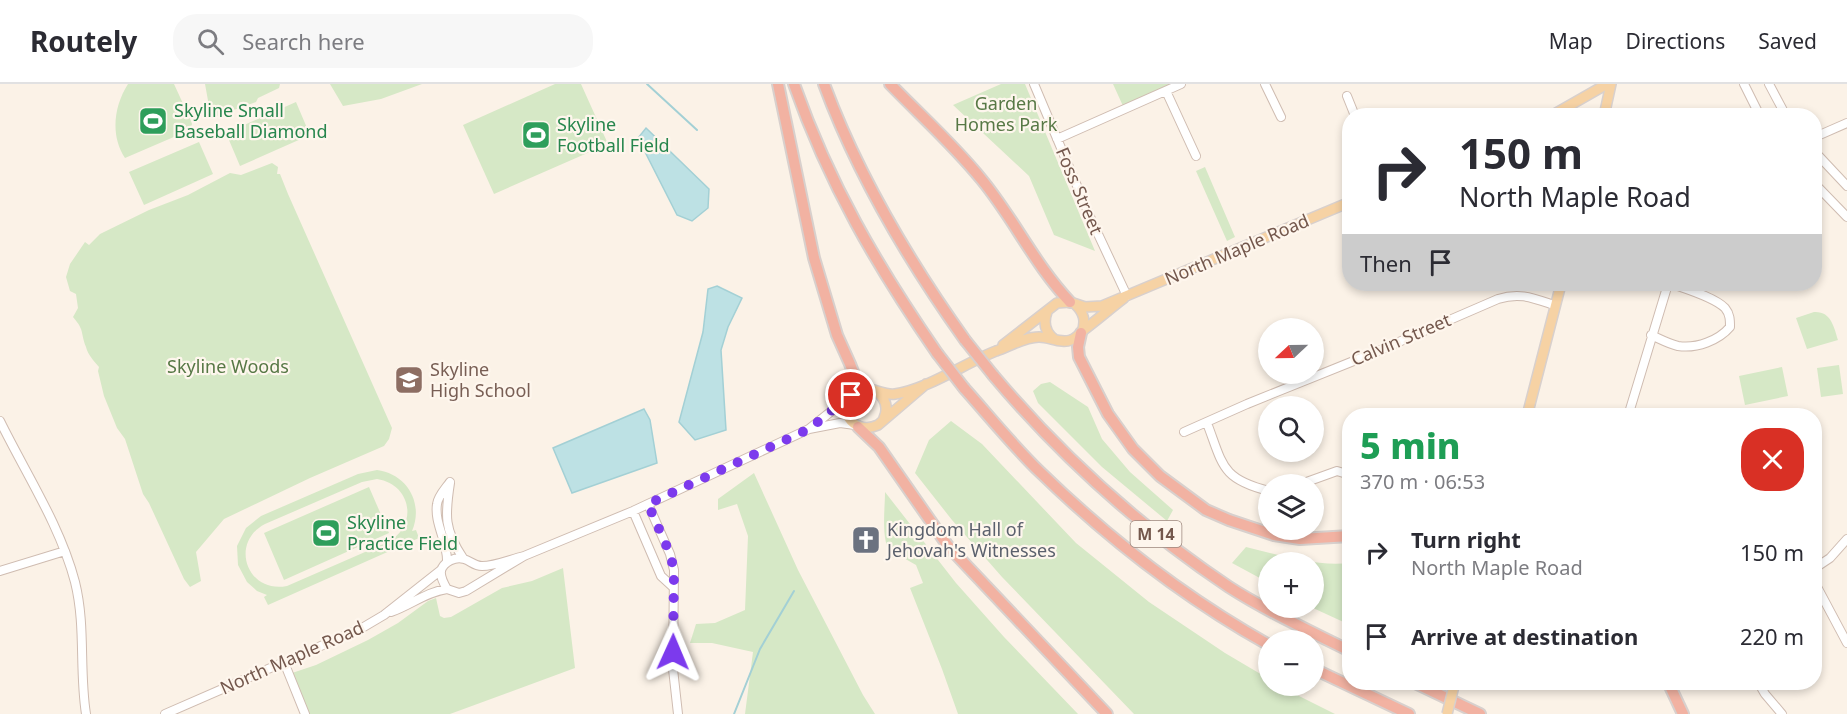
<!DOCTYPE html>
<meta charset="utf-8">
<style>
:root{--surface:#fff;--page:#f7f7f7;--text:#2b2b33;--muted:#7c7c81;--line:#e1e1e2}
body{margin:0;font-family:"Noto Sans",sans-serif;background:var(--page);color:var(--text);height:100vh;display:flex;flex-direction:column;font-size:22px;white-space:nowrap}
*{box-sizing:border-box;margin:0}
p{font-size:20px;color:var(--muted)}
.icon{flex:none;width:33px;height:33px;fill:none;stroke:currentColor;stroke-width:2;stroke-linecap:round;stroke-linejoin:round}
.map{position:relative;flex:1;overflow:hidden}
.panel{position:absolute;left:1342px;top:324px;width:480px;height:282px;display:flex;flex-direction:column;background:var(--surface);border-radius:24px;box-shadow:0 3px 9px #0003}
.panel>*{flex:none}
.top-card{position:absolute;left:1342px;top:24px;width:480px;height:183px;border-radius:24px;box-shadow:0 3px 9px #0003;background:#fff;color:var(--text);overflow:hidden}
.needle{width:39px;rotate:248deg}
.fabs{position:absolute;left:1258px;top:234px;display:grid;gap:12px}
.fabs a{display:grid;place-items:center;width:66px;height:66px;border-radius:50%;background:var(--surface);box-shadow:0 3px 9px #0003;font-size:30px}
.pin{position:absolute;display:grid;place-items:center;width:51px;height:51px;color:#fff;margin:-26px;border:3px solid #fff;border-radius:50%;box-shadow:0 2px 6px #0007}
.me{position:absolute;width:66px;margin:-33px;rotate:1deg;stroke-linejoin:round;filter:drop-shadow(0 0 4px #0008)}
.turn{display:flex;align-items:center;gap:21px;height:126px;padding:0 18px;font-size:27px}
.turn .icon{width:78px;height:78px;stroke-width:2.5}
.turn b{display:block;font-size:42px;line-height:51px}
.then{display:flex;align-items:center;height:57px;padding:0 18px;background:#0003;gap:12px;font-size:22px}
.round{display:grid;place-items:center;flex:none;width:63px;height:63px;border-radius:24px;background:var(--page)}
.headline{display:flex;align-items:center;justify-content:space-between;height:102px;padding:0 18px}
h1{font-size:36px;font-weight:800;line-height:45px;color:#1e9e55}
ul{padding:0;list-style:none}
li{display:flex;align-items:center;gap:18px;height:84px;padding:0 18px}
li div{flex:1}
li b{display:block;font-size:22px}
li em{font-style:normal}
header{display:flex;align-items:center;gap:36px;box-sizing:border-box;height:84px;padding:0 30px;background:var(--surface);border-bottom:2px solid var(--line)}
header strong{font-size:28px}
nav{display:flex;gap:33px;margin-inline-start:auto;font-size:21px}
.search{width:420px;height:54px;background:var(--page);display:flex;align-items:center;gap:15px;box-sizing:border-box;padding:0 21px;border-radius:24px;color:var(--muted);font-size:22px}
.map>svg:first-child{display:block}
.green{fill:#d6e8c6;fill-rule:evenodd}
.water{fill:#bde1e4;stroke:#a3d0d5;stroke-width:1.5}
.lines{fill:none;stroke-linecap:round;stroke-linejoin:round}
.stream{stroke:#a3d0d5;stroke-width:2}
.minor-casing{stroke:#cfbcb1;stroke-width:10}
.major-casing{stroke:#d8d0cd;stroke-width:12}
.highway-casing{stroke:#d8d0cd;stroke-width:14}
.minor{stroke:#fff;stroke-width:8}
.major{stroke:#f6d2a4;stroke-width:9}
.highway{stroke:#f2b2a2;stroke-width:10}
.major-bridge-casing{stroke:#d8d0cd;stroke-width:12;stroke-linecap:butt}
.highway-bridge-casing{stroke:#d8d0cd;stroke-width:14;stroke-linecap:butt}
.major-bridge{stroke:#f6d2a4;stroke-width:9}
.highway-bridge{stroke:#f2b2a2;stroke-width:10}
.route{stroke:#7c3aed;stroke-width:10;stroke-dasharray:0 18}
.labels{text-anchor:middle;stroke-width:4.5;stroke-linejoin:round;paint-order:stroke}
.shield{fill:#fef6ed;stroke:#9d877d;stroke-width:1.5}
.shield-label{font-size:16px;font-weight:bold;fill:#74584d}
.park-label{font-size:18px;fill:#577845;stroke:#fef6ed}
.leisure-label{font-size:18px;fill:#27864d;stroke:#fef6ed;text-anchor:start}
.street-label{font-size:18px;fill:#74584d;stroke:#fef6ed}
.education-label{font-size:18px;fill:#785e54;stroke:#fef6ed;text-anchor:start}
.worship-label{font-size:18px;fill:#5b616d;stroke:#fef6ed;text-anchor:start}
</style>
<header>
<strong>Routely</strong>
<div class="search"><svg class="icon" aria-label="search" viewBox="0 0 24 24"><circle cx="10" cy="10" r="6"/><path d="M15 15l6 6"/></svg>Search here</div>
<nav><a>Map</a><a>Directions</a><a>Saved</a></nav>
</header>
<div class="map">
<svg width="1847" height="630" viewBox="0 0 1847 630">
<rect width="100%" height="100%" fill="#fbf2e7"/>
<path class="green" d="M128 0H174L191 37 192 40 190 46 125 74C110 51 114 22 128 0Z
M205 0H280L279 4 258 14 256 18 214 33 209 22Z
M330 0H422L381 15 343 22Z
M555 0H581L608 60 494 110 463 41Z
M1001 0H1025L1095 167 1054 151 1029 92 953 21Z
M1113 0H1172L1123 22Z
M296 18 310 51 240 82 226 49Z
M199 58 213 90 144 121 129 88Z
M272 79 278 83 277 90H280L288 110 392 344 389 355 384 362 310 394 224 435 196 468 201 497 190 503 184 495 149 419 143 410 125 355 117 344 104 312 98 287 99 283C94 277 88 271 86 263 80 247 85 247 73 233L78 224 76 210 70 207 66 193 70 180 85 158 89 161 100 150 149 126 188 111 230 89 241 91Z
M1205 83 1235 153 1227 157 1196 87Z
M1814 228C1831 227 1834 243 1838 256L1807 265 1796 234Z
M1839 281 1843 310 1821 313 1817 284Z
M1782 283 1788 312 1745 321 1739 292Z
M1050 298 1088 323 1102 355 1130 388 1173 426 1167 437 1102 383 1038 319 1033 307 1041 300Z
M951 337 982 360 1076 459 1149 518 1225 569 1269 595V602H1279L1335 630H1134L1002 493 952 436 915 389 929 356Z
M377 386C407 390 424 419 412 447L416 446 419 454 268 521 264 513 267 511 257 507 247 498 238 481 237 462 246 444 261 432 358 390ZM377 395C411 400 419 441 388 458L287 502C247 510 229 459 265 440L362 398Z
M754 389 798 486 863 611 875 630H745L753 568 712 559H690L696 540 715 539 745 526 748 452 737 420 718 426V415Z
M369 403 389 449 284 496 264 449Z
M885 408 956 499 1004 553 1078 630H958L942 585 910 504 923 499 916 481 902 473 893 474C880 458 885 428 885 408Z
M1246 463C1279 471 1316 483 1350 479V541L1313 524 1314 478H1269V499L1232 479Z
M563 484 575 584 450 630H305L289 590 316 581 368 556 398 539 428 517 436 514 440 532 444 534 451 533 502 504 532 497Z"/>
<path class="water" d="M646 44 709 105 708 124 692 137 677 131 638 54Z
M717 202 742 214 728 243 721 266 726 346 695 356 679 338 703 248 708 205Z
M644 325 650 336 657 379 572 409 553 364Z"/>
<g class="lines">
<path class="stream" d="M647 0 697 46
M734 630 760 565 794 507"/>
<g class="minor-casing">
<path id="minor" d="M1034 0 1091 135 1127 212
M1265 0 1281 33
M1744 0 1760 32
M1769 0 1786 32
M1166 7 1196 72
M1347 12 1355 32
M1815 53 1847 39
M1057 55 1181 0
M1815 68 1847 102
M1815 100 1847 133
M1651 251C1660 255 1669 260 1678 262 1697 265 1719 256 1730 243 1730 236 1730 230 1725 224 1714 213 1686 205 1672 200
M1628 332 1668 200
M0 337C26 390 60 441 75 498 86 542 79 586 86 630
M1207 339C1223 381 1221 395 1269 407
M809 345 848 314
M1184 348 1247 320 1371 270 1498 215C1520 208 1533 214 1554 221
M450 399C445 431 444 446 463 474
M1301 400 1337 387 1350 391
M648 420 670 470 674 486 673 585 678 630
M633 427 661 492 673 503
M524 472C511 475 495 482 482 482 474 482 471 477 464 475 456 472 443 478 441 487 440 493 444 500 447 505L459 509 466 507 524 472 633 427 809 345 840 339 855 341
M447 478C448 458 434 440 437 420 438 412 445 405 450 398
M1815 484 1830 474 1847 455
M0 487 65 467
M1815 499 1847 559
M391 528C411 521 426 508 447 505
M284 578 305 630
M1758 598 1765 610 1782 630
M165 630 362 544 384 531 441 486"/>
</g>
<g class="major-casing">
<path id="major" d="M1551 32 1607 0
M1604 32 1611 0
M1076 221C1084 229 1086 237 1082 248
M1047 228C1043 239 1045 248 1054 255
M1003 261 1057 219 1070 218 1085 223 1102 222 1350 118
M926 300 878 341C852 353 833 321 855 308 869 299 881 312 895 310 928 305 965 279 996 267 1010 262 1025 253 1039 253 1050 253 1061 260 1071 256 1077 254 1080 249 1085 245 1098 235 1111 224 1124 214
M876 307C885 314 889 323 884 334
M1527 332 1561 200"/>
</g>
<g class="highway-casing">
<path id="highway" d="M778 0 814 174 837 251 850 280 855 293 853 309
M794 0C829 100 877 182 937 269
M824 0C858 92 908 176 965 256
M890 0C921 32 954 61 982 96 1014 135 1035 181 1070 218
M1081 249 1078 263 1079 273 1108 330 1133 365 1160 392 1206 426 1229 436 1274 451 1300 455 1350 452
M993 291C1061 372 1141 444 1229 503 1266 527 1310 547 1350 567
M964 304C989 332 1013 362 1040 388 1109 455 1185 514 1269 561
M858 343 879 363 948 462 1107 630
M1314 585 1409 630
M1413 598 1480 630
M1668 598 1683 630"/>
</g>
<use href="#minor" class="minor"/>
<use href="#major" class="major"/>
<use href="#highway" class="highway"/>
<g class="major-bridge-casing">
<path id="major-bridge" d="M1447 630 1455 598"/>
</g>
<g class="highway-bridge-casing">
<path id="highway-bridge" d="M965 256 993 291
M937 269 964 304"/>
</g>
<use href="#major-bridge" class="major-bridge"/>
<use href="#highway-bridge" class="highway-bridge"/>
</g>
<g class="lines">
<path class="route" d="M673 568 674 486 670 470 648 420 809 345 851 311"/>
</g>
<defs>
<g id="stadium-square" transform="scale(1.5)"><rect x="-9" y="-9" width="18" height="18" rx="4" fill="#2e9e5b" stroke="#fef6ed"/><path d="M0-5a6.5 5 0 1 0 0 10a6.5 5 0 1 0 0-10ZM-3.5-1.8h7v3.6h-7Z" fill="#fff"/></g>
<g id="school-square" transform="scale(1.5)"><rect x="-9" y="-9" width="18" height="18" rx="4" fill="#8d6e63" stroke="#fef6ed"/><path d="M0-5L7-2L0 1L-7-2ZM-4 1L0 2.5L4 1V4Q0 6-4 4Z" fill="#fff"/></g>
<g id="church-square" transform="scale(1.5)"><rect x="-9" y="-9" width="18" height="18" rx="4" fill="#6b7280" stroke="#fef6ed"/><path d="M-1.2-6h2.4v3.5h3.3v2.4h-3.3V6h-2.4V-.1h-3.3v-2.4h3.3Z" fill="#fff"/></g>
</defs>
<g fill-rule="evenodd">
<use href="#stadium-square" x="153" y="37"/>
<use href="#stadium-square" x="536" y="51"/>
<use href="#school-square" x="409" y="296"/>
<use href="#stadium-square" x="326" y="449"/>
<use href="#church-square" x="866" y="456"/>
</g>
<g class="labels">
<rect class="shield" x="1130.5" y="437" width="51" height="26" rx="4.5"/>
<g class="shield-label">
<text x="1156" y="456">M 14</text>
</g>
<g class="park-label">
<text x="1006" y="26">Garden<tspan x="1006" dy="21">Homes Park</tspan></text>
<text x="228" y="289">Skyline Woods</text>
</g>
<g class="leisure-label">
<text x="174" y="33">Skyline Small<tspan x="174" dy="21">Baseball Diamond</tspan></text>
<text x="557" y="47">Skyline<tspan x="557" dy="21">Football Field</tspan></text>
<text x="347" y="445">Skyline<tspan x="347" dy="21">Practice Field</tspan></text>
</g>
<g class="street-label">
<text transform="translate(1079 107) rotate(67)" y="6">Foss Street</text>
<text transform="translate(1237 166) rotate(-23)" y="6">North Maple Road</text>
<text transform="translate(1401 256) rotate(-23)" y="6">Calvin Street</text>
<text transform="translate(292 574) rotate(-24)" y="6">North Maple Road</text>
</g>
<g class="education-label">
<text x="430" y="292">Skyline<tspan x="430" dy="21">High School</tspan></text>
</g>
<g class="worship-label">
<text x="887" y="452">Kingdom Hall of<tspan x="887" dy="21">Jehovah's Witnesses</tspan></text>
</g>
</g>
</svg>
<div class="fabs">
<a><svg class="needle" viewBox="-14 -14 28 28"><path d="M0-13l5 13h-10z" fill="#e53935"/><path d="M0 13l5-13h-10z" fill="#7c7c81"/></svg></a>
<a><svg class="icon" aria-label="search" viewBox="0 0 24 24"><circle cx="10" cy="10" r="6"/><path d="M15 15l6 6"/></svg></a>
<a><svg class="icon" aria-label="layers" viewBox="0 0 24 24"><path d="M12 4l9 5-9 5-9-5zM3 14l9 5 9-5"/></svg></a>
<a>+</a>
<a>−</a>
</div>
<div class="pin" style="left:851px;top:311px;background:#d93025"><svg class="icon" aria-label="arrive" viewBox="0 0 24 24"><path d="M6 21V4h12l-3 4 3 4H6"/></svg></div>
<svg class="me" style="left:673px;top:568px" viewBox="-20 -20 40 40"><path d="M0-17L14 15 0 8-14 15z" fill="#7c3aed" stroke="#fff" stroke-width="4"/></svg>
<div class="top-card">
<div class="turn"><svg class="icon" aria-label="right" viewBox="0 0 24 24"><path d="M7 20v-9h11M14 6l5 5-5 5"/></svg><div><b>150 m</b>North Maple Road</div></div>
<div class="then">Then<svg class="icon" aria-label="arrive" viewBox="0 0 24 24"><path d="M6 21V4h12l-3 4 3 4H6"/></svg></div>
</div>
<section class="panel">
<div class="headline"><div><h1>5 min</h1><p>370 m · 06:53</p></div><a class="round" style="background:#d93025;color:#fff"><svg class="icon" aria-label="close" viewBox="0 0 24 24"><path d="M6 6l12 12M18 6L6 18"/></svg></a></div>
<ul>
<li><svg class="icon" aria-label="right" viewBox="0 0 24 24"><path d="M7 20v-9h11M14 6l5 5-5 5"/></svg><div><b>Turn right</b><p>North Maple Road</p></div><em>150 m</em></li>
<li><svg class="icon" aria-label="arrive" viewBox="0 0 24 24"><path d="M6 21V4h12l-3 4 3 4H6"/></svg><div><b>Arrive at destination</b></div><em>220 m</em></li>
</ul>
</section>
</div>
